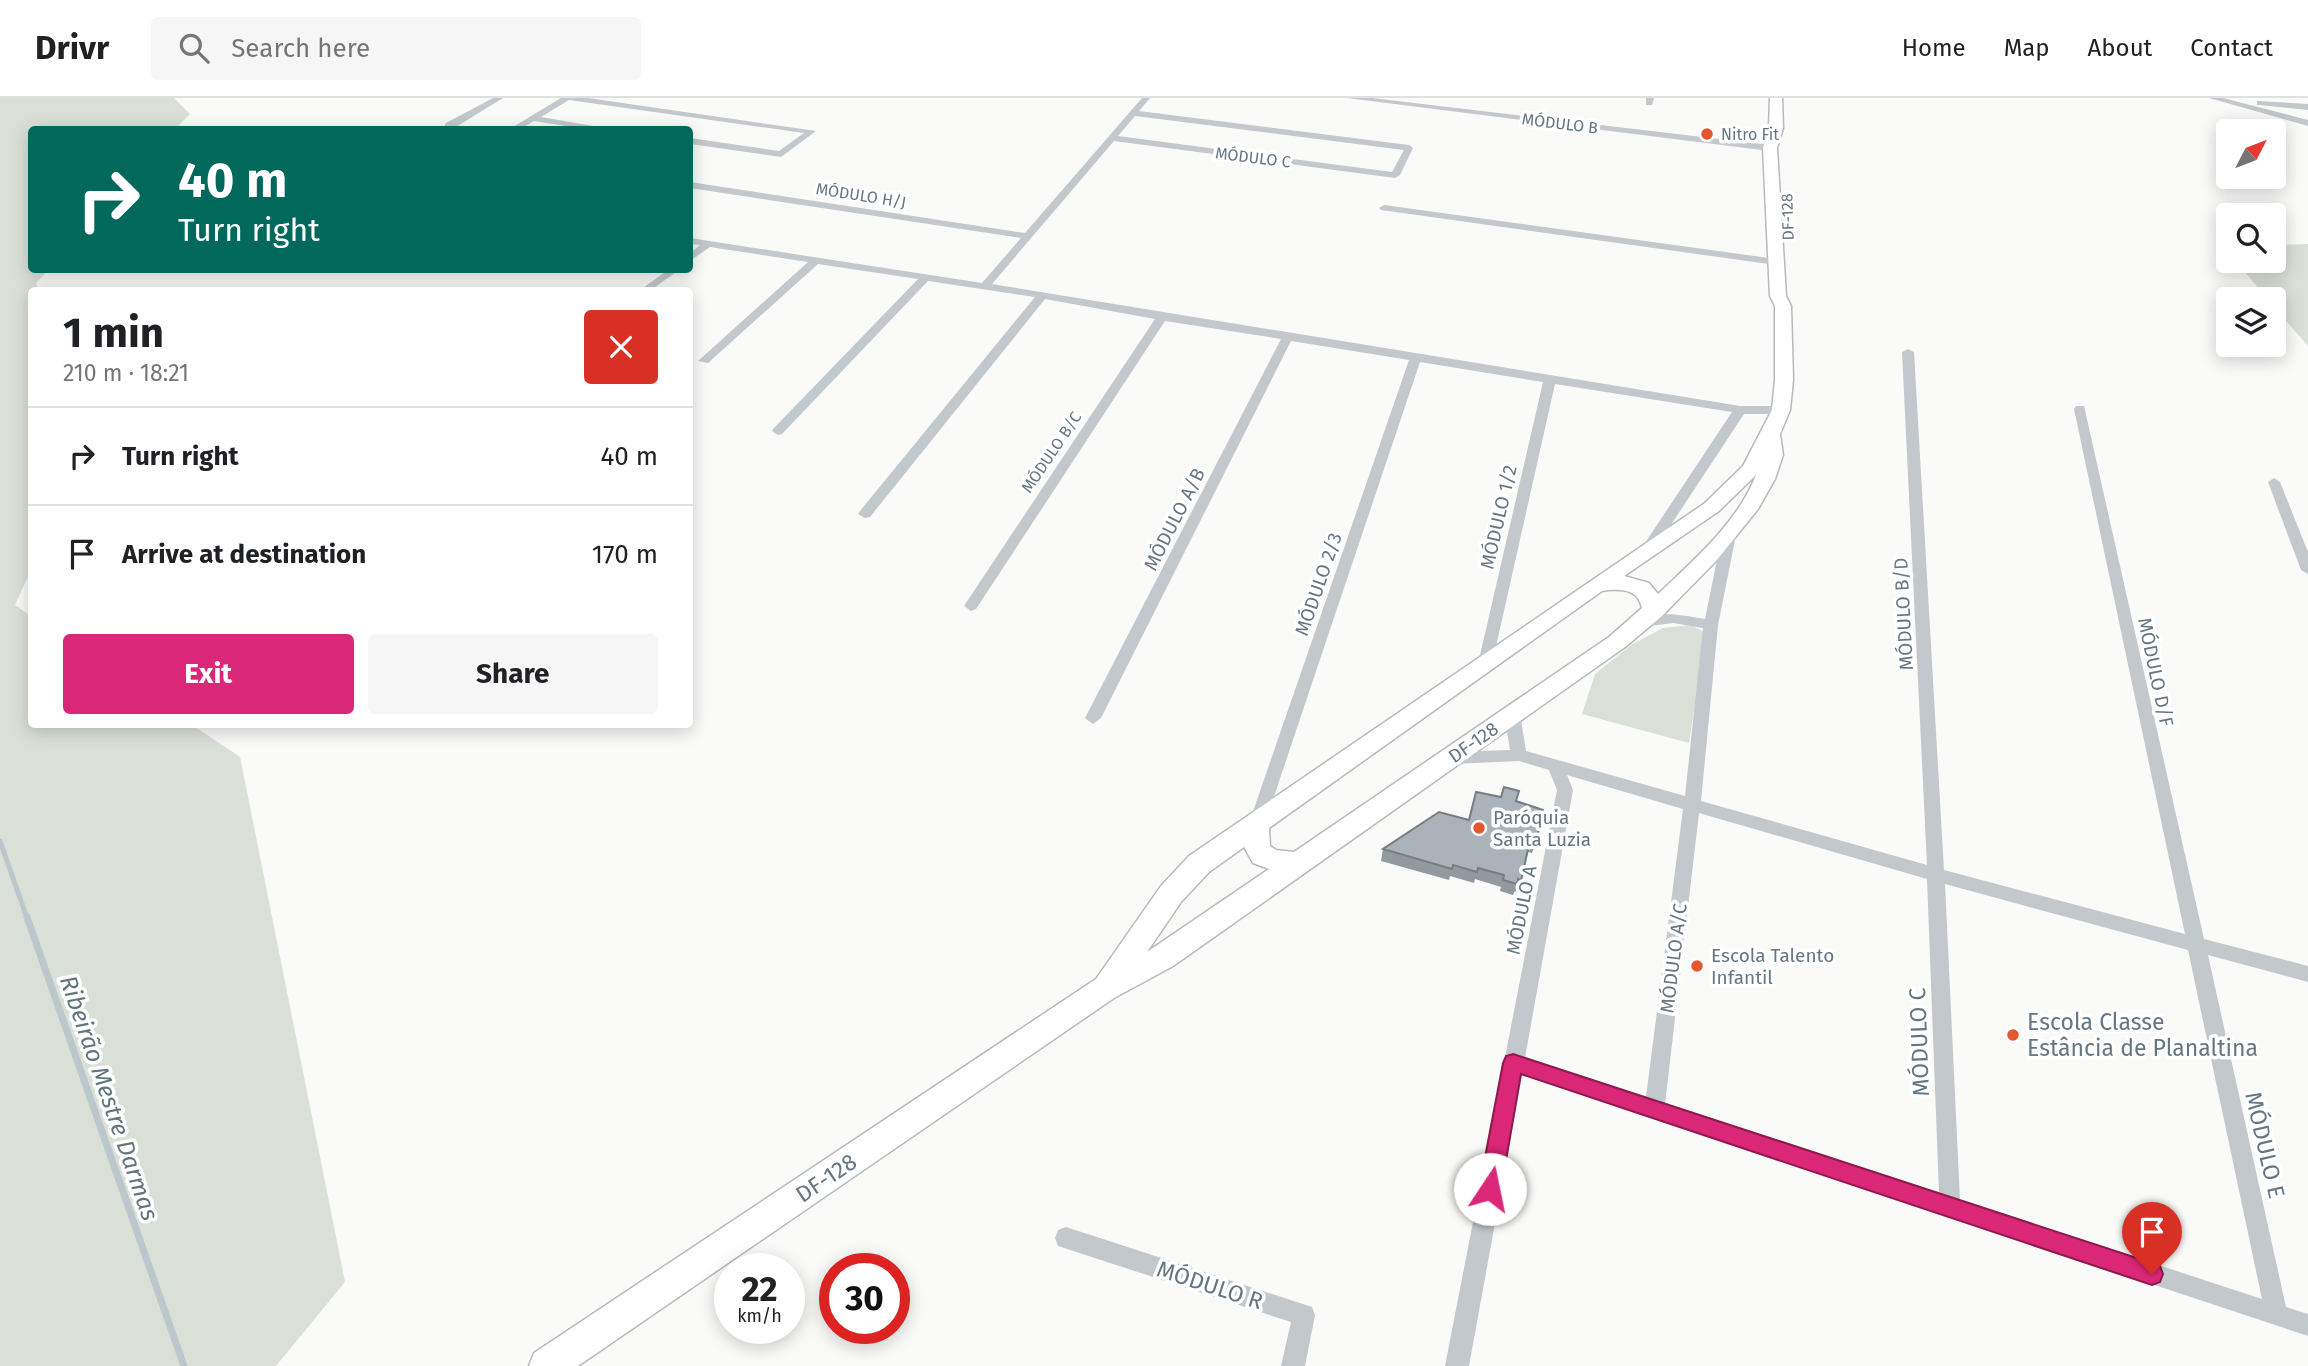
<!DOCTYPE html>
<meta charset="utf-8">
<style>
:root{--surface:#fff;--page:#f6f6f6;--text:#202124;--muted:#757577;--line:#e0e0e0;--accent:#db2777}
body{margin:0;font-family:"Fira Sans",sans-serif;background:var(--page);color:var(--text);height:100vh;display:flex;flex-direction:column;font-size:26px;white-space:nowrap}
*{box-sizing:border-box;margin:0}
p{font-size:23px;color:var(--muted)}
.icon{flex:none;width:38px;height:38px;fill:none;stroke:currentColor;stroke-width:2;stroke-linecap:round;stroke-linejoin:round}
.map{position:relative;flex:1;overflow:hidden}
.panel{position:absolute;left:28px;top:189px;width:665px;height:441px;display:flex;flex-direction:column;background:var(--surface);border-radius:7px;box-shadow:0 4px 18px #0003}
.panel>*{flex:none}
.guide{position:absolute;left:28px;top:28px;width:665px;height:147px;border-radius:7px;box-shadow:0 4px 18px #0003;background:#00695c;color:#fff;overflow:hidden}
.needle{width:46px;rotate:48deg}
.controls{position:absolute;left:2216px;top:21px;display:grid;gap:14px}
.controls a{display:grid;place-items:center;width:70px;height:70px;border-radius:7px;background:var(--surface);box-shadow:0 4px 18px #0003;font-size:35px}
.speed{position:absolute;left:714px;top:1155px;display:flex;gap:14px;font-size:35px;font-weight:700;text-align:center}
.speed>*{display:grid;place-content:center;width:91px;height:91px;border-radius:50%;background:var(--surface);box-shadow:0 4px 18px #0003;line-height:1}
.speed small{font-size:18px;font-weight:400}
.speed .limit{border:10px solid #d22;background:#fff;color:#111}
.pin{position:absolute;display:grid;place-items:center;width:60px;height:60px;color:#fff;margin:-72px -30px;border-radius:50% 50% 50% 0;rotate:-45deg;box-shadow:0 0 7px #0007}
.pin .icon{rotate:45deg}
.me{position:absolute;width:77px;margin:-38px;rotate:11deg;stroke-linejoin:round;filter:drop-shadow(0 0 5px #0008)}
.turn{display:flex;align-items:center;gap:24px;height:147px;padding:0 35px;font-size:32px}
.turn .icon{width:91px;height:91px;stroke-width:2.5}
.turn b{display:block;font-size:49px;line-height:60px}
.round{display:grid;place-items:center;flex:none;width:74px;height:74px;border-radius:7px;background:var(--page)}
.head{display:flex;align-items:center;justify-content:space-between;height:119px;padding:0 35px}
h1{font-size:42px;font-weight:700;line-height:52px}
.primary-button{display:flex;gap:14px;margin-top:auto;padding:14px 35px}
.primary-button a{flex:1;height:80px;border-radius:7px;background:var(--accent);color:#fff;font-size:28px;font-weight:700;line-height:80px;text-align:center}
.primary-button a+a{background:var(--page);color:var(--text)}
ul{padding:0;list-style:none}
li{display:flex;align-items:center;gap:21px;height:98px;padding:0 35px;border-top:2px solid var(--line)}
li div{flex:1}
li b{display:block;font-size:26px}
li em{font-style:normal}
header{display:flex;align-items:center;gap:42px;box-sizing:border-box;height:98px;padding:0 35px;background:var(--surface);border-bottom:2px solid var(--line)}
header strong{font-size:33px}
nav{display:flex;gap:38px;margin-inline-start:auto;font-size:24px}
.search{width:490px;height:63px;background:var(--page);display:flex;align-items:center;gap:18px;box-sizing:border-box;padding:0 24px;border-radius:7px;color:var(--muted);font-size:26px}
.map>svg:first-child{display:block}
.green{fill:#dadfd7}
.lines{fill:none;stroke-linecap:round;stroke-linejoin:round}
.stream-far1{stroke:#bbc7cb;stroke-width:5}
.stream{stroke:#bbc7cb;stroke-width:7}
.primary-casing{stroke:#b5babe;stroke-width:3}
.minor{fill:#c3c8cc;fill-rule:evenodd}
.primary{fill:#fff;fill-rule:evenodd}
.wall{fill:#929a9f}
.building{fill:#aab3b9;stroke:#777d82;stroke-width:2}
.route{fill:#db2777;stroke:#8e194d;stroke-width:2}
.poi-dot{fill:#e4572e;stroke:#fff;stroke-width:2.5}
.labels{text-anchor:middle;stroke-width:7;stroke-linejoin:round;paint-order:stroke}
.far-street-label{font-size:16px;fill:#657683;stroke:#fff}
.far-poi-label{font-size:16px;fill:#657683;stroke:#fff;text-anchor:start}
.street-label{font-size:19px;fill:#657683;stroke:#fff}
.poi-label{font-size:19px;fill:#657683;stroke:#fff;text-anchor:start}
.near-poi-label{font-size:23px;fill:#657683;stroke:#fff;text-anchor:start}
.near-street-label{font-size:23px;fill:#657683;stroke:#fff}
.near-water-label{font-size:24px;font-style:italic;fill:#60757c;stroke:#fff}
</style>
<header>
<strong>Drivr</strong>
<div class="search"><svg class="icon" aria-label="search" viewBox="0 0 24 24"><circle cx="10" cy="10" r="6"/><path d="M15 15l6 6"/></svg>Search here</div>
<nav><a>Home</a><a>Map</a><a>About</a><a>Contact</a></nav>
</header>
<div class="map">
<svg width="2308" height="1268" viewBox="0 0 2308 1268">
<rect width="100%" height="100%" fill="#fafaf8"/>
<path class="green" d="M0 0H174L190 16 175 31 32 32V172H48L36 185 39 192H32L31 472 15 507 31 518 32 626 192 627 240 659 345 1184 276 1268H0Z
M2308 146V248L2273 208V201H2268L2235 163H2273V147Z
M1691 527 1706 535 1689 645 1582 616 1595 576 1631 547 1663 530Z"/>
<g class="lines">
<path class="stream-far1" d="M0 743 27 820"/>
<path class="stream" d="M27 819 184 1268"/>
<g class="primary-casing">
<path id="primary" d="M1770 0H1782L1783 30 1777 50 1786 198 1791 208 1793 282 1790 312 1780 336 1783 357 1775 381 1758 411 1716 463 1662 518 1625 549 1173 868 1114 900 578 1268H529L534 1255 1096 881 1161 788 1189 758 1705 405 1743 368 1772 312 1775 282V208L1770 198 1763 50 1769 30ZM1756 377C1738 424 1694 462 1658 496L1649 485 1624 478 1719 413ZM1608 492C1624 491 1638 492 1642 510L1609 539 1294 754 1276 752 1270 748 1269 730 1602 493ZM1244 749 1253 765 1269 771 1147 854 1181 804 1209 774Z"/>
</g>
<path class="minor" d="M493 0H503L451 32H442L446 25Z
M561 0H588L816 33 781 59 690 46V40L779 53 804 35 569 2 541 19 616 32H591L534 23 519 32H508Z
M1142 0H1150L1139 13 1409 47 1413 50 1400 77 1395 80 1114 43 992 186 1740 308H1781L1787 312 1781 316H1744L1653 454 1648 455 1641 451 1732 314 1555 286 1492 566 1485 571 1478 566 1543 284 1420 264 1265 725 1263 730H1251L1249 725 1409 262 1291 243 1101 620 1093 626 1085 620 1281 241 1165 223 976 511 971 513 964 508 1155 221 1045 201 870 419 865 420 858 416 860 413 1035 199 928 183 782 336 778 337 772 333 774 330 918 181 818 166 708 265 698 263 808 164 710 149 690 163V155L700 147 690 146V140L982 185 1021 140 690 90V84L1025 135ZM1135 18 1404 52 1392 74 1118 38Z
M1347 0H1372L1770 47 1774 50 1770 53Z
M1646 0H1654L1652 7H1646Z
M2209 0H2223L2308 22V28Z
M2257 3 2308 6V12L2260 7H2257Z
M1384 107 1776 161 1781 164 1776 167 1381 112 1379 110Z
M668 172H679L651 192H640Z
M1908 251 1914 254 1944 772 2185 836 2074 311 2076 308H2084L2204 841 2308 868V884L2208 857 2286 1209 2308 1216V1238L1522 977 1469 1268H1445L1557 692 1549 672 1519 663 1452 666 1444 660 1452 654 1510 652 1504 616 1512 610 1520 616 1526 653 1685 698 1703 530 1673 525 1641 529 1634 524C1648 510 1687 518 1705 521L1722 437 1729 433 1736 437 1718 527 1701 703 1927 767 1902 254ZM1567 677 1683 711 1646 999 1525 960 1573 692ZM1699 715 1927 781 1939 1095 1665 1006ZM1945 786 2188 852 2262 1201 1960 1102Z
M2274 380 2280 384 2308 454V476L2301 472 2268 384Z
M1066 1129 1312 1209 1315 1217 1305 1268H1281L1291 1224 1058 1148 1055 1140 1058 1132Z"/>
<use href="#primary" class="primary"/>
</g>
<path class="wall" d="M1516 703 1536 744 1532 755 1528 754 1521 783 1518 794 1515 793 1513 797 1500 793 1501 789 1475 781 1474 785 1450 778 1449 782 1381 763 1383 751 1469 722Z"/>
<path class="building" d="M1504 689 1519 693 1516 703 1543 712 1536 744 1530 742 1521 783 1518 781 1517 786 1503 782 1504 777 1478 770 1477 774 1453 767 1452 771 1383 751 1439 714 1469 722 1476 694 1501 699Z"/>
<path class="route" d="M1513 956 2152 1165 2160 1168 2163 1176 2160 1184 2152 1187 1521 976 1501 1091 1498 1098 1490 1101 1482 1098 1479 1091 1503 965 1506 958Z"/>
<g class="poi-dot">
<circle cx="1707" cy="36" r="7"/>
<circle cx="1479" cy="730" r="7"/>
<circle cx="1697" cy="868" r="7"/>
<circle cx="2013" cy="937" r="7"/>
</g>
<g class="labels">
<g class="far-street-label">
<text transform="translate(1560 25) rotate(7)" y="6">MÓDULO B</text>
<text transform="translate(1253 59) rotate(7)" y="6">MÓDULO C</text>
<text transform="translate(861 97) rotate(9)" y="6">MÓDULO H/J</text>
<text transform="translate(1787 119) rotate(-92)" y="6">DF-128</text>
<text transform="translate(1051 354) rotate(-56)" y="6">MÓDULO B/C</text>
</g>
<g class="far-poi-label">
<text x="1721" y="42">Nitro Fit</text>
</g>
<g class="street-label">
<text transform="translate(1498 419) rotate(-77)" y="7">MÓDULO 1/2</text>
<text transform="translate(1174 421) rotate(-63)" y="7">MÓDULO A/B</text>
<text transform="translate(1318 486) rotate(-71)" y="7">MÓDULO 2/3</text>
<text transform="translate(1903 516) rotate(-93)" y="7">MÓDULO B/D</text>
<text transform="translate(2156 574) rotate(78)" y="7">MÓDULO D/F</text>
<text transform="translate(1473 644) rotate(-35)" y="7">DF-128</text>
<text transform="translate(1521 812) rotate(-79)" y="7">MÓDULO A</text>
<text transform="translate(1673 860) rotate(-83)" y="7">MÓDULO A/C</text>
</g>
<g class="poi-label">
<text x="1493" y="726">Paróquia<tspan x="1493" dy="22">Santa Luzia</tspan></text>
<text x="1711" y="864">Escola Talento<tspan x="1711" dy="22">Infantil</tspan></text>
</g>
<g class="near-poi-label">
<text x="2027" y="932">Escola Classe<tspan x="2027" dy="26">Estância de Planaltina</tspan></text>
</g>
<g class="near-street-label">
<text transform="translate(1919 944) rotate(-92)" y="8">MÓDULO C</text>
<text transform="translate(2265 1047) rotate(77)" y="8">MÓDULO E</text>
<text transform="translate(826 1080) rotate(-34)" y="8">DF-128</text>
<text transform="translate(1210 1187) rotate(18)" y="8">MÓDULO R</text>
</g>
<g class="near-water-label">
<text transform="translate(109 1000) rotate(71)" y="8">Ribeirão Mestre Darmas</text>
</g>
</g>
</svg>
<div class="controls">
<a><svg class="needle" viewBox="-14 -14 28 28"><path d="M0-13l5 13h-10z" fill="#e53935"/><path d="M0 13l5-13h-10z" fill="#757577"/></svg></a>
<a><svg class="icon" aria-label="search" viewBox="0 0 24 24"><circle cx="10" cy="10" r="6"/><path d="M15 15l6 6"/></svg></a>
<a><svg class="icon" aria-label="layers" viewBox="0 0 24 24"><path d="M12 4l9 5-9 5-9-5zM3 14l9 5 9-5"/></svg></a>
</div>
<div class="speed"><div>22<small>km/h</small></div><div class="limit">30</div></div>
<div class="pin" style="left:2152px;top:1176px;background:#d93025"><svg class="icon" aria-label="arrive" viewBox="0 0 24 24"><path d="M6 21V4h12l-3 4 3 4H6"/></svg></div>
<svg class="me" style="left:1490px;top:1091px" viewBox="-20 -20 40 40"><circle r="19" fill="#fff"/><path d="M0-13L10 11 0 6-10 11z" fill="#db2777"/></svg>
<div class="guide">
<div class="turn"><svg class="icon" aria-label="right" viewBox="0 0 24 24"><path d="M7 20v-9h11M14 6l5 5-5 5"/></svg><div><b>40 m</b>Turn right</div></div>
</div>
<section class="panel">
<div class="head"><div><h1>1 min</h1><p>210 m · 18:21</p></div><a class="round" style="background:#d93025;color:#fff"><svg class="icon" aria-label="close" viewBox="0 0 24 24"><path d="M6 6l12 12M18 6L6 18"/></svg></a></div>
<ul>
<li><svg class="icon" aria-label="right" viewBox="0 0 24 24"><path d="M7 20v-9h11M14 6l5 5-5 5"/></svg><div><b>Turn right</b></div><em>40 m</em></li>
<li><svg class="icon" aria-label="arrive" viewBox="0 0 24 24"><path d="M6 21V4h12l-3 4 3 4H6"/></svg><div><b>Arrive at destination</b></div><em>170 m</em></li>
</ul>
<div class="primary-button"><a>Exit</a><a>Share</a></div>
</section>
</div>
